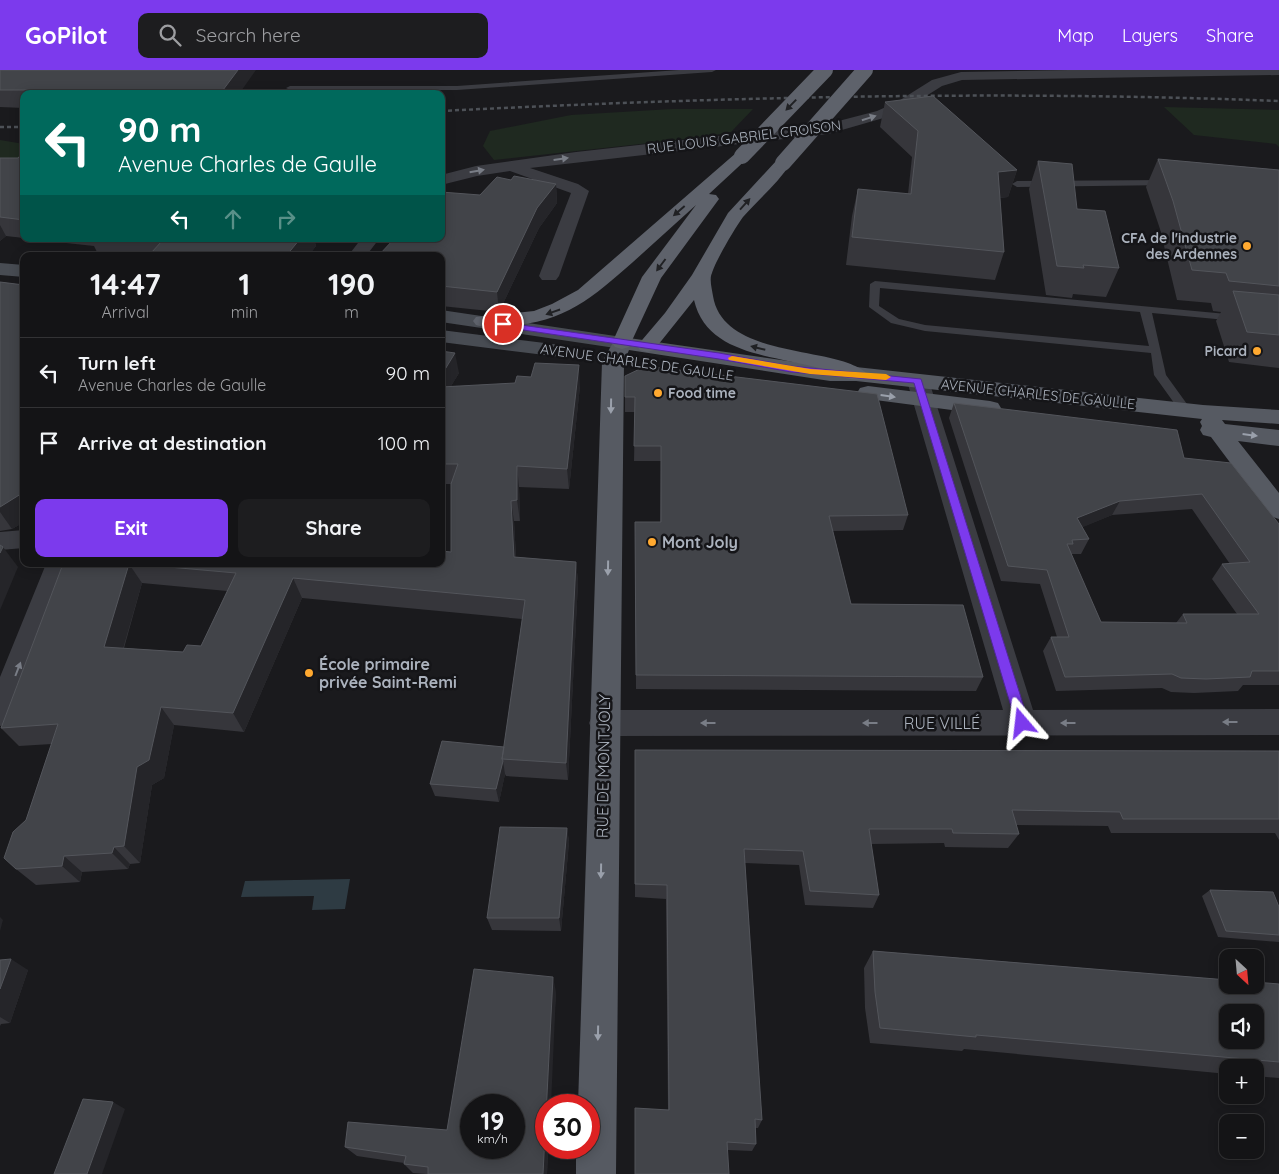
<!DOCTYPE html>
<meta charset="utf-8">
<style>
:root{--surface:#141416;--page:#1d1d1f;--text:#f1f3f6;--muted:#9d9ea1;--line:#333335;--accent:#7c3aed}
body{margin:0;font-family:Quicksand,sans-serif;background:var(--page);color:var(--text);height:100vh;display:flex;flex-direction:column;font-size:19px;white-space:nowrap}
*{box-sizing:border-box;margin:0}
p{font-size:16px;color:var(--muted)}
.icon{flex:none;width:28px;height:28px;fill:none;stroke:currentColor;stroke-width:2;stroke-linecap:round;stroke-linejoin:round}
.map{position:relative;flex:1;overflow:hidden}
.panel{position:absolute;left:20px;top:182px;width:425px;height:315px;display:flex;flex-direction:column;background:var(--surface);border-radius:10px;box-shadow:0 2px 12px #0003,0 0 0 1px var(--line)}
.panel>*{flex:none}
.banner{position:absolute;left:20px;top:20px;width:425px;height:152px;border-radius:10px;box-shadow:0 2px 12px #0003,0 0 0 1px var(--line);background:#00695c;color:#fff;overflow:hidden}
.needle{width:32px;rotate:154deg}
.buttons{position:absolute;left:1219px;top:879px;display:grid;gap:10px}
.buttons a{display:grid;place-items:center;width:45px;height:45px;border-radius:10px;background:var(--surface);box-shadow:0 2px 12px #0003,0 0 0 1px var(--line);font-size:25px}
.speed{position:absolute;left:460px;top:1024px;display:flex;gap:10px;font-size:25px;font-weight:700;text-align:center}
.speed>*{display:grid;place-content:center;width:65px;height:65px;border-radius:50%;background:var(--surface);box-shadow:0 2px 12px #0003,0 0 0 1px var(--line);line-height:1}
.speed small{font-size:12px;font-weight:400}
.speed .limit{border:8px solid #d22;background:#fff;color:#111}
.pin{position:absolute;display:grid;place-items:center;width:42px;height:42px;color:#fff;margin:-21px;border:2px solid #fff;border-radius:50%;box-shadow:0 1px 5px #0007}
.me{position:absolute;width:55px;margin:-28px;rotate:343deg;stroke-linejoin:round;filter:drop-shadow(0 0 4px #0008)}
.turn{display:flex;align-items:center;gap:18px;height:105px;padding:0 15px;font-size:22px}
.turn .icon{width:65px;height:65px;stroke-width:2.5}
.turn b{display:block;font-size:35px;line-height:42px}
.lanes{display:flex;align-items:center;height:48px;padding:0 15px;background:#0003;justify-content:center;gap:25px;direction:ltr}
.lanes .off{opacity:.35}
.eta{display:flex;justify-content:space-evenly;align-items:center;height:85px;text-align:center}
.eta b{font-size:30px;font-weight:800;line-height:35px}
.button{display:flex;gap:10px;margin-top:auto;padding:10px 15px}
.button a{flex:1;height:58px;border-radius:10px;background:var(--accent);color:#fff;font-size:20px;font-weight:800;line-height:58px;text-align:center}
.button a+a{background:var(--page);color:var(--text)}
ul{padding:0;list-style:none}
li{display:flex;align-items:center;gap:15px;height:70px;padding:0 15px;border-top:1px solid var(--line)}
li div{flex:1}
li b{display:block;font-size:19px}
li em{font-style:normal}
header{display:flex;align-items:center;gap:30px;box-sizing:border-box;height:70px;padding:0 25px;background:var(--accent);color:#fff}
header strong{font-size:24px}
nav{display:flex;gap:28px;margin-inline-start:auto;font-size:18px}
.search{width:350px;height:45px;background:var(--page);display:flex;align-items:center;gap:12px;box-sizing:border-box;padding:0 18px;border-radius:10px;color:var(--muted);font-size:19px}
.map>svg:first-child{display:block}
.green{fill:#1f2920}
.water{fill:#2e3b43}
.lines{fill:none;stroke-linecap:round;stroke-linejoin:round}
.service{fill:#3b3c42;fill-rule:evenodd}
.minor{fill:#3b3c42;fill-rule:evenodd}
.secondary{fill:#484c53;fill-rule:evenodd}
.primary{fill:#565a62;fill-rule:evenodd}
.trunk{fill:#5e626b;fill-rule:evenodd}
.rail{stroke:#4d5157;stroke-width:2.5;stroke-dasharray:4 3;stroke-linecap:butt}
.trunk-bridge{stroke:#5e626b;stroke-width:16}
.wall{fill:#36363b;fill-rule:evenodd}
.shaded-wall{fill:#252529}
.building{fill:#424449;stroke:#53555b;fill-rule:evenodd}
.oneway{fill:#202124}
.oneway2{fill:#797d86}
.oneway3{fill:#9aa0ab}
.route{fill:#7c3aed;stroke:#51269a}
.slow{fill:#f59e0b}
.poi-dot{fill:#ffa930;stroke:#151518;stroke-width:2}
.labels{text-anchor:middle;stroke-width:5;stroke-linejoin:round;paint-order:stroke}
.far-street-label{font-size:14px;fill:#abb2bd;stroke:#151518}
.far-poi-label{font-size:14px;font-weight:bold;fill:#abb2bd;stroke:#151518;text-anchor:end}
.poi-label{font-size:16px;font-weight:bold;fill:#abb2bd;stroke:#151518;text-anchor:start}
.street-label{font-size:16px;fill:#abb2bd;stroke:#151518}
</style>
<header>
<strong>GoPilot</strong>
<div class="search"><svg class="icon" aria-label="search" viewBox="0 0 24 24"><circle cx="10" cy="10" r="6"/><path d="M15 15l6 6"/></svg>Search here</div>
<nav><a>Map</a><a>Layers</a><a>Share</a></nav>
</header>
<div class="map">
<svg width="1279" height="1104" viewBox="0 0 1279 1104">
<rect width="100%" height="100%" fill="#1a1a1d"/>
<path class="green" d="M1164 37 1279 40V77L1276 74 1194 65Z
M672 39H753L731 62 704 67 494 90 483 76 490 61 571 45Z
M0 70 24 74V95L0 103Z"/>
<path class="water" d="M350 809 345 839 312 840 314 826 241 827 245 811Z"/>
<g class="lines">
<path class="service" d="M679 0H716L712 2 457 20H290L286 18 290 16H457Z
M1168 110 1171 111V115L1017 117 1012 114 1017 111Z
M875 211 1279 249V255L1152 243 1166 305 1192 341 1186 345 1182 344 1154 305 1151 283 925 261 891 253 869 237 870 214ZM880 218 1140 242 1149 276 925 255 899 249 879 236Z"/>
<path class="minor" d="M1069 0H1279V5L962 10 942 16 907 38 887 47 828 64 530 98 578 114 589 121 559 206 556 210H542L539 206 571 123 510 101 477 106 441 115V105L476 96 576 82 827 54 877 41 897 32 932 10 961 2Z
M361 169H379L366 186H348Z
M918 304 926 306 929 311 1033 640 1279 639V665L604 666 593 662 589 653 593 644 604 640H1003L907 311 910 306Z
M24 460V478L0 480V462Z
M46 494H72L15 644 11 653 0 656V607Z"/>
<path class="secondary" d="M0 193 24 195V207L0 205Z
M441 240 622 267 629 269 632 273 629 277 622 279 441 252Z
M441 260 561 275 568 277 571 281 568 285 561 287 441 272Z"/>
<path class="primary" d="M622 267 830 297H856L1203 335 1279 340V354L1222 350 1225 354 1279 360V376L1238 371 1279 423V449L1270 446 1211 367 1203 365 1200 360 1202 356 1200 352 1202 349 856 311H830L629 280 624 292 616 1104H576V1078H589V1035H578L602 292 615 269Z
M868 316 990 331 998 333 1001 338 998 343 990 345 860 328 857 323 860 318Z"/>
<path class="trunk" d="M742 81 750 86 709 124 716 125 719 129 661 208 629 277 622 279 615 277 612 273 642 207 696 135C675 154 654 173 633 192 592 228 564 253 506 256 496 257 486 258 476 255L473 251 476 247 534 241 552 234 578 220 736 83Z
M783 88 789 90 791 93C778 113 759 129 743 147 735 158 716 190 712 203 709 209 712 219 713 226 722 281 807 278 848 293 855 296 862 298 867 304L864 309C848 313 834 302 819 298 775 285 707 286 694 230L654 280 647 282 640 280 637 276 665 243 692 205 728 143 777 90Z"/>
<path class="rail" d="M441 41C721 27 999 20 1279 31
M0 57H24"/>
<path class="trunk-bridge" d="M742 86 825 0
M783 93 865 0"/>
</g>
<path class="wall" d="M0 0 239 24H24V38L0 37Z
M885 32 1017 100 1008 127 1000 128 1004 182 995 210 846 195 852 146 858 119 908 124 912 87 880 57Z
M24 81V168L6 166 0 171V88H18Z
M1158 89 1279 100V298L1229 292 1216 251 1221 242 1213 241 1211 233 1177 230 1160 159 1146 117Z
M1038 91 1077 139 1119 198 1106 227 1073 224 1072 228 1046 225 1029 119Z
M511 110 556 114 557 133 539 158 499 242 441 236V186L480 125Z
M29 169H314L316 176 308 186H133L97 182 94 176Z
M0 212 24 215V452L12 459 0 461Z
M441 281 459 303 451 316H580L569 419 519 417 520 451H514L516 487 576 492 578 512 568 710 506 706 505 704 499 732 435 726 430 714 504 677 522 549 302 528 244 662 174 655 164 708 152 715 140 793 130 794 128 799 82 802 80 812 36 815 16 799 26 750 52 674 19 676 1 658 63 494H441L451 482V414H441ZM142 513 227 521 201 576 183 582 124 578Z
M625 306 908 445 903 460 833 461 851 534 983 607 976 621 636 619 635 452H660L661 391H634L635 342H625Z
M954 333 1184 388 1279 454V615H1243L1238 621 1194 623 1171 622 1162 618 1056 621 1043 581 1051 567H1057L1040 514 1001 511 949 348ZM1192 439 1230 494H1222L1212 509 1237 544H1183L1176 553 1101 552 1071 484H1081L1089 469 1082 457 1112 445Z
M635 680 1279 681V770L1275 763H1111L1108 756 1016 755 1019 764 1008 778 945 777 944 773 871 774 879 825 873 838 805 835 799 795 745 793 762 1050 758 1058H755L756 1074 752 1081 728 1080 668 1040 666 829 635 827Z
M567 758 569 772 561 861 492 860 487 848Z
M1210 820 1279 837V872L1218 867 1202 826Z
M873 881 1279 914V1008L1255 1006V998H1228V1004L964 979 962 981 870 973 865 938 864 898Z
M0 890 28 900 10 953 1 954 0 956Z
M556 922 546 1078H548L547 1104H426L413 1103 404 1094V1093L357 1086 345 1077 447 1060Z"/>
<path class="shaded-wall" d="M238 0H256L239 24H220Z
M1017 100 1008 127 990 129 998 102Z
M556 114 557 133 539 158 499 242 497 222 537 138Z
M0 155 6 166 0 171Z
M300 169H314L316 176 308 186H286Z
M455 283 459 303 442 331 441 325V306Z
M579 295 580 316 569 419 567 399Z
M517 396 519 417 520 451 517 430Z
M24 422V452L12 459 0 442V437Z
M511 431 514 451 517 507 514 487Z
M1120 431 1112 445 1069 463 1077 448Z
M3 477 18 497 0 540V483Z
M576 492 578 512 568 710 566 693Z
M129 494 142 513 118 596 104 577Z
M293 508 302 528 244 662 233 643Z
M161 637 174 655 164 708 152 715 140 793 124 776 137 697Z
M503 691 505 704 499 732 496 719Z
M567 758 569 772 561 861 559 848Z
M114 777 130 794 128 799 112 783Z
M64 786 82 802 80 812 62 796Z
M0 847 3 850 0 861Z
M11 889 28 900 10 953 0 947V919Z
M553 907 556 922 551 1035H546Z
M113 1032 125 1039 102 1104H87Z
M546 1037V1078H548L547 1104H543Z"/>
<path class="building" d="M0 0H238L220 24H35L39 20H0Z
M933 26 1017 100 998 102 1004 182 852 167 858 119 911 124 918 61 885 32Z
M24 81V150L0 147V88H18Z
M1158 89 1279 100V216L1229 211 1226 203 1192 200 1173 131Z
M1038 91 1072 94 1077 139 1105 141 1119 198 1083 195 1084 198 1057 196Z
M514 106 556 114 537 138 497 222 441 216V186H378L394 169H441V122L480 125 497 107 511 110Z
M141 169H300L286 186H185L151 183 162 171Z
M0 212 24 215V422L0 437Z
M1233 221 1279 225V265L1247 262Z
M441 281 455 283 441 306Z
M535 293 579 295 567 399 517 396V430L511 431 514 487 576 492 566 693 502 689 525 530 293 508 233 643 161 637 149 690 137 697 124 776 114 777 112 783 64 786 62 796 16 799 4 788 13 762 26 750 58 654 1 658 63 494H129L104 577 183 582 187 575 201 576 236 503 135 494H441V481L451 482V414L458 394H441V317L515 313 517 306 531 307Z
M646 296 877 324 908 445 829 446 851 534 963 535 983 607 636 605 635 452H661V376H634L635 327H625V306Z
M954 333 1177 360 1184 388 1231 393 1279 454V601H1252L1250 607 1206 609 1181 608 1172 604 1065 607 1051 567H1069L1047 500 1008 496ZM1202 424 1250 492 1222 494 1259 544H1183L1187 553 1101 552 1067 474H1073L1072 470 1089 469 1077 448 1120 431Z
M0 475 3 477 0 483Z
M442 671 504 677 502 689 503 691 496 719 430 714Z
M635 680 1279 681V749H1123L1120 742 1012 740 1019 764 953 763 952 759H869L879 825 810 821 803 781 744 779 762 1050 755 1049 756 1074 727 1072 729 1104H635V1038L669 1040 667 815 635 814Z
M500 757 567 758 559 848H487Z
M1210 820 1273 822 1279 837V865L1226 861Z
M873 881 1228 910V915H1255V912L1279 914V992L976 965V967L880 958 875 922ZM1228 942H1255V970H1228Z
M11 889 0 919V890Z
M474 899 553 907 543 1104H428V1097L404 1094 406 1086 345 1077 348 1052 447 1060ZM471 1035H514V1078H471Z
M83 1029 113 1032 87 1104H54Z"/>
<defs><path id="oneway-solid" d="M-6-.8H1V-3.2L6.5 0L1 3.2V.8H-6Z" transform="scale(1.25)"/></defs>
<g class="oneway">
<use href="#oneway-solid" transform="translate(791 35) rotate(134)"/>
<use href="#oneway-solid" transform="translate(745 134) rotate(-48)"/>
<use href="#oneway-solid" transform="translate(679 141) rotate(139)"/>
<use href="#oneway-solid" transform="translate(661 195) rotate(127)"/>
<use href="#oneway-solid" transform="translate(553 242) rotate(161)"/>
<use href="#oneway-solid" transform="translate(758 278) rotate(-166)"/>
</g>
<g class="oneway2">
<use href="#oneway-solid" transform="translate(869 48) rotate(-18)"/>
<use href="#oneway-solid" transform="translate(561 89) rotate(-8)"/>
<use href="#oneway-solid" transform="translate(477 101) rotate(-10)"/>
<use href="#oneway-solid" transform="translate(18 599) rotate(-69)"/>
<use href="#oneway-solid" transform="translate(1230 652) rotate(180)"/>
<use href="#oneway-solid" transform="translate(708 653) rotate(180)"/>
<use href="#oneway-solid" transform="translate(870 653) rotate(180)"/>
<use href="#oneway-solid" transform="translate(1068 653) rotate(180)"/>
</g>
<g class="oneway3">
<use href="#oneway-solid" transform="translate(888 326) rotate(8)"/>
<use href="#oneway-solid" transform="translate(611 336) rotate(91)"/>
<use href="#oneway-solid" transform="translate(1250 365) rotate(7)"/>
<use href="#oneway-solid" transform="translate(608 498) rotate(91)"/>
<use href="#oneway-solid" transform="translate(601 801) rotate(91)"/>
<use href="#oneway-solid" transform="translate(598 963) rotate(91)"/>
</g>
<path class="route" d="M500 252 719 283 791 296 921 309 1029 653 1027 656H1018L1016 653 914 313 791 302 719 289 503 257 498 254Z"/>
<path class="slow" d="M732 286 810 299 886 304 891 307 886 310 810 304 729 290 728 288Z"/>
<g class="poi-dot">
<circle cx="1247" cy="176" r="5"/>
<circle cx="1257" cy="281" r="5"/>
<circle cx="658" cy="323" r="5"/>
<circle cx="652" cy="472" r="5"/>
<circle cx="309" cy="603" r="5"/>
</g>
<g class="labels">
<g class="far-street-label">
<text transform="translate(744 67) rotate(-7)" y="5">RUE LOUIS GABRIEL CROISON</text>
<text transform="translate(637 292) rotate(8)" y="5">AVENUE CHARLES DE GAULLE</text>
<text transform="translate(1038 324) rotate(6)" y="5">AVENUE CHARLES DE GAULLE</text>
</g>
<g class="far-poi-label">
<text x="1237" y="173">CFA de l'industrie<tspan x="1237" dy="16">des Ardennes</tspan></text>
<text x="1247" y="286">Picard</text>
<text x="668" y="328" text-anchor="start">Food time</text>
</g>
<g class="poi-label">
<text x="662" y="478">Mont Joly</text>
<text x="319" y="600">École primaire<tspan x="319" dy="18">privée Saint-Remi</tspan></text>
</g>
<g class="street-label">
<text x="942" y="659">RUE VILLÉ</text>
<text transform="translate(603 696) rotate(-89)" y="6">RUE DE MONTJOLY</text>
</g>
</g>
</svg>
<div class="buttons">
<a><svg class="needle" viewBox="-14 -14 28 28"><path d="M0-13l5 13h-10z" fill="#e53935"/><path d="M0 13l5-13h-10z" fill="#9d9ea1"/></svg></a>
<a><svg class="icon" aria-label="sound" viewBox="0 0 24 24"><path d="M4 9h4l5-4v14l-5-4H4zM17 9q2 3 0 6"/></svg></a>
<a>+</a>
<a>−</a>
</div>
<div class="speed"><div>19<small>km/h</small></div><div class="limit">30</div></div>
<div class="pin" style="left:503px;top:254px;background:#d93025"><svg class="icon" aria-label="arrive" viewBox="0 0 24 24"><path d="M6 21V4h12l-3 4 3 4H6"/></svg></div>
<svg class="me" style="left:1022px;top:653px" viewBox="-20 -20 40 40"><path d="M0-17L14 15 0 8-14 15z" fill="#7c3aed" stroke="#fff" stroke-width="4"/></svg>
<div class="banner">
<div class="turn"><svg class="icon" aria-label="left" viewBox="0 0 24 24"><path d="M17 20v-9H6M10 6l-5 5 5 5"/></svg><div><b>90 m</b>Avenue Charles de Gaulle</div></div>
<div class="lanes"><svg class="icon" aria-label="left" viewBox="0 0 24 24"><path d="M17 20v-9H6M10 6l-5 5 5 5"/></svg><svg class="icon off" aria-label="ahead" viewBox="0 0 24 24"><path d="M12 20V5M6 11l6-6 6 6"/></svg><svg class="icon off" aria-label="right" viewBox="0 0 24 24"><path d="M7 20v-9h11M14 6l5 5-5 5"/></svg></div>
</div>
<section class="panel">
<div class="eta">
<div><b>14:47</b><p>Arrival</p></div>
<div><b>1</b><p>min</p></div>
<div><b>190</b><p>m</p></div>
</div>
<ul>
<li><svg class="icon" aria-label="left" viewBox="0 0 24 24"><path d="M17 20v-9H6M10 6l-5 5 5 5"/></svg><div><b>Turn left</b><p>Avenue Charles de Gaulle</p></div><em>90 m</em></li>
<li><svg class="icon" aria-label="arrive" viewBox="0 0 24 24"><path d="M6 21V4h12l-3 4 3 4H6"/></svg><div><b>Arrive at destination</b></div><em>100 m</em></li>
</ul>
<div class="button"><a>Exit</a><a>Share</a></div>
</section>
</div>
